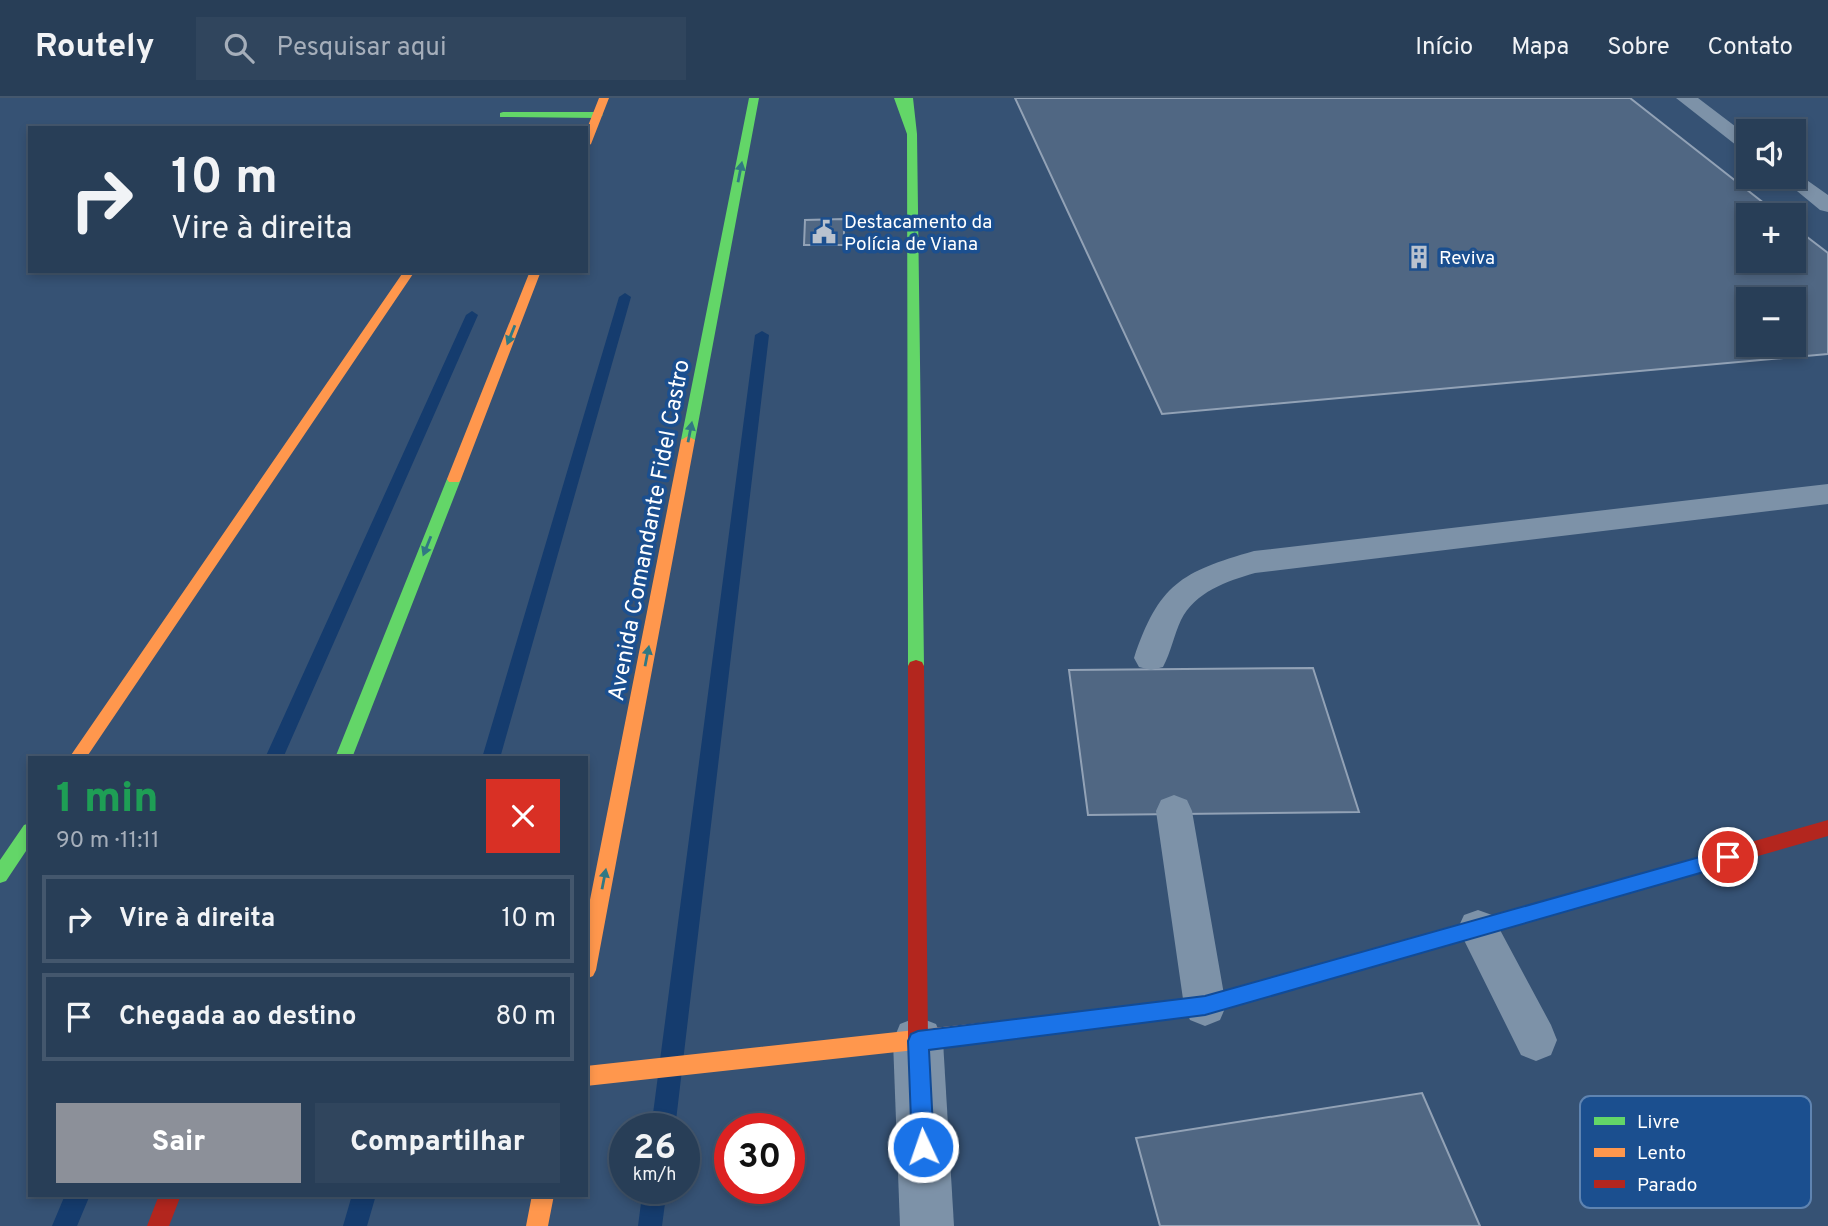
<!DOCTYPE html>
<html lang="pt">
<meta charset="utf-8">
<style>
:root{--surface:#283e57;--page:#30455d;--text:#f1f3f6;--muted:#a5aeba;--line:#44576d;--accent:#8c9099}
body{margin:0;font-family:Overpass,sans-serif;background:var(--page);color:var(--text);height:100vh;display:flex;flex-direction:column;font-size:26px;white-space:nowrap}
*{box-sizing:border-box;margin:0}
p{font-size:23px;color:var(--muted)}
.icon{flex:none;width:38px;height:38px;fill:none;stroke:currentColor;stroke-width:2;stroke-linecap:round;stroke-linejoin:round}
.map{position:relative;flex:1;overflow:hidden}
.side{position:absolute;left:28px;top:658px;width:560px;height:441px;display:flex;flex-direction:column;background:var(--surface);border-radius:0px;box-shadow:0 4px 10px #0003,0 0 0 2px var(--line)}
.side>*{flex:none}
.top-card{position:absolute;left:28px;top:28px;width:560px;height:147px;border-radius:0px;box-shadow:0 4px 10px #0003,0 0 0 2px var(--line);background:#283e57;color:var(--text);overflow:hidden}
.tools{position:absolute;left:1736px;top:21px;display:grid;gap:14px}
.tools a{display:grid;place-items:center;width:70px;height:70px;border-radius:0px;background:var(--surface);box-shadow:0 4px 10px #0003,0 0 0 2px var(--line);font-size:35px}
.speed{position:absolute;left:609px;top:1015px;display:flex;gap:14px;font-size:35px;font-weight:700;text-align:center}
.speed>*{display:grid;place-content:center;width:91px;height:91px;border-radius:50%;background:var(--surface);box-shadow:0 4px 10px #0003,0 0 0 2px var(--line);line-height:1}
.speed small{font-size:18px;font-weight:400}
.speed .limit{border:10px solid #d22;background:#fff;color:#111}
.pin{position:absolute;display:grid;place-items:center;width:60px;height:60px;color:#fff;margin:-30px;border:4px solid #fff;border-radius:50%;box-shadow:0 2px 7px #0007}
.me{position:absolute;width:77px;margin:-38px;rotate:357deg;stroke-linejoin:round;filter:drop-shadow(0 0 5px #0008)}
.turn{display:flex;align-items:center;gap:24px;height:147px;padding:0 28px;font-size:32px}
.turn .icon{width:91px;height:91px;stroke-width:2.5}
.turn b{display:block;font-size:49px;line-height:60px}
.round{display:grid;place-items:center;flex:none;width:74px;height:74px;border-radius:0px;background:var(--page)}
.summary{display:flex;align-items:center;justify-content:space-between;height:119px;padding:0 28px}
h1{font-size:42px;font-weight:800;line-height:52px;color:#1e9e55}
.action{display:flex;gap:14px;margin-top:auto;padding:14px 28px}
.action a{flex:1;height:80px;border-radius:0px;background:var(--accent);color:#fff;font-size:28px;font-weight:800;line-height:80px;text-align:center}
.action a+a{background:var(--page);color:var(--text)}
ul{padding:0;list-style:none}
li{display:flex;align-items:center;gap:21px;height:88px;margin:0 14px 10px;padding:0 14px;border:4px solid var(--line);border-radius:0px}
li div{flex:1}
li b{display:block;font-size:26px}
li em{font-style:normal}
header{display:flex;align-items:center;gap:42px;box-sizing:border-box;height:98px;padding:0 35px;background:var(--surface);border-bottom:2px solid var(--line)}
header strong{font-size:33px}
nav{display:flex;gap:38px;margin-inline-start:auto;font-size:24px}
.search{width:490px;height:63px;background:var(--page);display:flex;align-items:center;gap:18px;box-sizing:border-box;padding:0 24px;border-radius:0px;color:var(--muted);font-size:26px}
.map>svg:first-child{display:block}
.lines{fill:none;stroke-linecap:round;stroke-linejoin:round}
.stream{fill:#153c6e;fill-rule:evenodd}
.building{fill:#506783;stroke:#92a2b6;stroke-width:2;fill-rule:evenodd}
.lane{fill:#7d92a8;fill-rule:evenodd}
.street{fill:#7d92a8;fill-rule:evenodd}
.fast{fill:#63d668;fill-rule:evenodd}
.slow{fill:#ff974d;fill-rule:evenodd}
.jam{fill:#b3261e;fill-rule:evenodd}
.oneway{fill:#317883}
.route{fill:#1a73e8;stroke:#114b97;stroke-width:2}
.labels{text-anchor:middle;stroke-width:7;stroke-linejoin:round;paint-order:stroke}
.far-poi-label{font-size:19px;fill:#fff;stroke:#1b4f8f;text-anchor:start}
.street-label{font-size:23px;fill:#fff;stroke:#1b4f8f}
.key{fill:#1b4f8f;stroke:#5f84b1;stroke-width:2}
.key-label{font-size:19px;fill:#fff}
</style>
<header>
<strong>Routely</strong>
<div class="search"><svg class="icon" aria-label="search" viewBox="0 0 24 24"><circle cx="10" cy="10" r="6"/><path d="M15 15l6 6"/></svg>Pesquisar aqui</div>
<nav><a>Início</a><a>Mapa</a><a>Sobre</a><a>Contato</a></nav>
</header>
<div class="map">
<svg width="1828" height="1128" viewBox="0 0 1828 1128">
<rect width="100%" height="100%" fill="#365274"/>
<g class="lines">
<path class="stream" d="M625 195 631 199 500 660H482L619 199Z
M472 213 478 217 283 660H265L466 217Z
M762 233 769 237 675 1031H651L755 237Z
M643 1090H667L662 1128H638Z
M65 1097H90L77 1128H52Z
M352 1097H376L367 1128H343Z"/>
</g>
<path class="building" d="M1015 0H1630L1779 117H1748V163H1794V129L1828 155V256L1162 316ZM1748 201H1794V247H1748Z
M844 121V147H804L805 122Z
M1313 570 1359 714 1088 717 1069 572Z
M1422 995 1480 1128H1160L1136 1040Z"/>
<g class="lines">
<path class="lane" d="M1676 0H1698L1748 38V53L1741 51Z
M1794 73 1828 97V114L1820 112 1780 79H1794Z
M1828 386V406L1255 475C1227 483 1195 494 1181 522 1174 537 1171 554 1163 569L1151 572 1139 569 1134 560C1159 486 1181 474 1254 453Z
M1174 697 1187 702 1192 713 1226 908 1220 922 1205 928 1190 922 1184 908 1156 713 1161 702Z
M1478 812 1492 817 1551 927 1557 942 1551 957 1536 963 1521 957 1458 830 1464 817Z"/>
<path class="street" d="M918 919 936 926 943 943 954 1128H900L893 943 900 926Z"/>
<path class="fast" d="M749 0H759L695 342 688 346 681 342Z
M894 0H913L917 36 924 568 922 572H910L908 568 907 36Z
M503 14H598L603 17 598 20 500 19V15Z
M454 377 461 381 352 660H335L447 381Z
M30 725V747L6 783 0 785V762L24 727Z
M1513 812 1520 814 1522 820 1520 826 1513 828 1205 917 1025 940 1018 937 1015 930 1018 923 1025 920 1205 899Z"/>
<path class="slow" d="M599 0H609L591 46 586 49V33Z
M404 173H415L86 660H69Z
M530 173H541L461 381 459 384H449L447 381Z
M688 338 695 342 596 872 593 878 586 881V822L681 342Z
M1025 920 1032 923 1035 930 1032 937 1025 940 586 988V968Z
M532 1097H554L548 1128H526Z"/>
<path class="jam" d="M916 562 922 564 924 568 928 943 925 950 918 953 911 950 908 943V568L910 564Z
M1828 722V738L1513 828 1506 826 1504 820 1506 814Z
M159 1097H181L169 1128H147Z"/>
</g>
<defs><path id="oneway-solid" d="M-6-.8H1V-3.2L6.5 0L1 3.2V.8H-6Z" transform="scale(1.75)"/></defs>
<g class="oneway">
<use href="#oneway-solid" transform="translate(740 74) rotate(-79)"/>
<use href="#oneway-solid" transform="translate(511 237) rotate(112)"/>
<use href="#oneway-solid" transform="translate(690 334) rotate(-79)"/>
<use href="#oneway-solid" transform="translate(427 448) rotate(112)"/>
<use href="#oneway-solid" transform="translate(647 558) rotate(-79)"/>
<use href="#oneway-solid" transform="translate(604 781) rotate(-79)"/>
</g>
<path class="route" d="M1728 751 1734 753 1737 759 1734 764 1728 767 1205 917 929 952 934 1049 931 1056 923 1059 915 1056 912 1049 908 943 911 936 918 933 1205 898Z"/>
<defs>
<g id="civic-bare" transform="scale(1.89)"><path d="M-.6-6.5H3V-4.5H.6V-3L4-1V1h2V6H-6V1h2V-1L-.6-3ZM-1.2 2.5V6h2.4V2.5Z" fill="#b9c2ce" stroke="#1b4f8f" stroke-width="2.5" paint-order="stroke"/></g>
<g id="building-bare" transform="scale(1.89)"><path d="M-4-6H4V6H1V3H-1V6H-4ZM-2.5-4.3h1.7v1.8h-1.7ZM.8-4.3h1.7v1.8H.8ZM-2.5-1h1.7V.8h-1.7ZM.8-1h1.7V.8H.8Z" fill="#b9c2ce" stroke="#1b4f8f" stroke-width="2.5" paint-order="stroke"/></g>
</defs>
<g fill-rule="evenodd">
<use href="#civic-bare" x="824" y="134"/>
<use href="#building-bare" x="1419" y="159"/>
</g>
<g class="labels">
<g class="far-poi-label">
<text x="844" y="130">Destacamento da<tspan x="844" dy="22">Polícia de Viana</tspan></text>
<text x="1439" y="166">Reviva</text>
</g>
<g class="street-label">
<text transform="translate(648 432) rotate(-79)" y="8">Avenida Comandante Fidel Castro</text>
</g>
</g>
<rect x="1580" y="998" width="231" height="112" rx="10" class="key"/>
<rect x="1594" y="1019" width="31" height="8" fill="#63d668"/>
<rect x="1594" y="1050" width="31" height="9" fill="#ff974d"/>
<rect x="1594" y="1082" width="31" height="8" fill="#b3261e"/>
<g class="key-label">
<text x="1637" y="1030">Livre</text>
<text x="1637" y="1061">Lento</text>
<text x="1637" y="1093">Parado</text>
</g>
</svg>
<div class="tools">
<a><svg class="icon" aria-label="sound" viewBox="0 0 24 24"><path d="M4 9h4l5-4v14l-5-4H4zM17 9q2 3 0 6"/></svg></a>
<a>+</a>
<a>−</a>
</div>
<div class="speed"><div>26<small>km/h</small></div><div class="limit">30</div></div>
<div class="pin" style="left:1728px;top:759px;background:#d93025"><svg class="icon" aria-label="arrive" viewBox="0 0 24 24"><path d="M6 21V4h12l-3 4 3 4H6"/></svg></div>
<svg class="me" style="left:923px;top:1049px" viewBox="-20 -20 40 40"><circle r="17" fill="#1a73e8" stroke="#fff" stroke-width="3"/><path d="M0-11L8 9 0 5-8 9z" fill="#fff"/></svg>
<div class="top-card">
<div class="turn"><svg class="icon" aria-label="right" viewBox="0 0 24 24"><path d="M7 20v-9h11M14 6l5 5-5 5"/></svg><div><b>10 m</b>Vire à direita</div></div>
</div>
<section class="side">
<div class="summary"><div><h1>1 min</h1><p>90 m · 11:11</p></div><a class="round" style="background:#d93025;color:#fff"><svg class="icon" aria-label="close" viewBox="0 0 24 24"><path d="M6 6l12 12M18 6L6 18"/></svg></a></div>
<ul>
<li><svg class="icon" aria-label="right" viewBox="0 0 24 24"><path d="M7 20v-9h11M14 6l5 5-5 5"/></svg><div><b>Vire à direita</b></div><em>10 m</em></li>
<li><svg class="icon" aria-label="arrive" viewBox="0 0 24 24"><path d="M6 21V4h12l-3 4 3 4H6"/></svg><div><b>Chegada ao destino</b></div><em>80 m</em></li>
</ul>
<div class="action"><a>Sair</a><a>Compartilhar</a></div>
</section>
</div>
